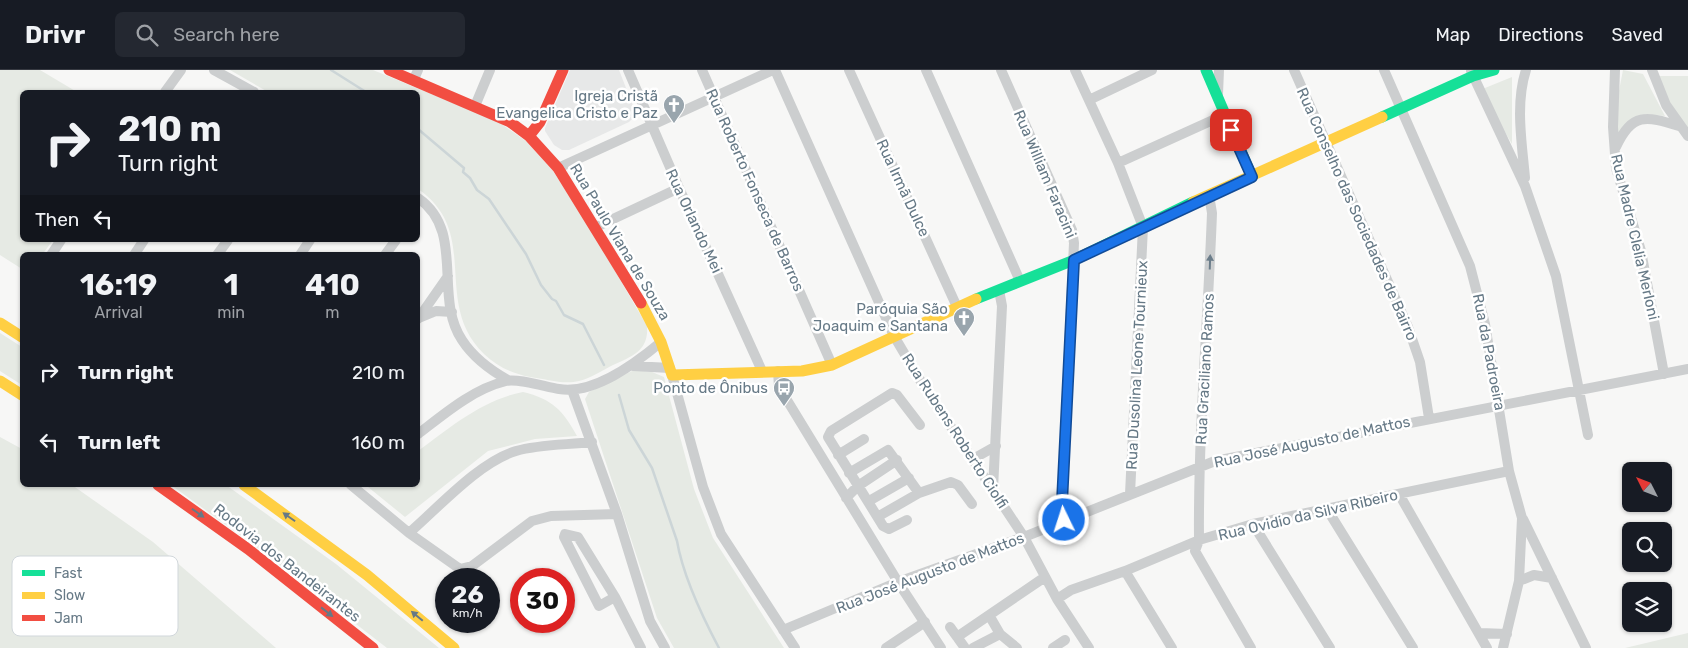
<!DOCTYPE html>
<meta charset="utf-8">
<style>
:root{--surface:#171b24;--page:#242831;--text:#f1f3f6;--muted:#9ea1a6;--line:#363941}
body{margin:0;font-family:Rubik,sans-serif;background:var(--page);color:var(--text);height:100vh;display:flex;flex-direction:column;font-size:19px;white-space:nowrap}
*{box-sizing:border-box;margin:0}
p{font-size:16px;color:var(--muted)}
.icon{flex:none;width:28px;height:28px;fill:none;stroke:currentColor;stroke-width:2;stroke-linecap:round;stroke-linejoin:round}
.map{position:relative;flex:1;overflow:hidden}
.drawer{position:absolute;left:20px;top:182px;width:400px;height:235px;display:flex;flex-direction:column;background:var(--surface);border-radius:8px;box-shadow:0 1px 4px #0004}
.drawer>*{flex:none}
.banner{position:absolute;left:20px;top:20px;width:400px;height:152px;border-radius:8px;box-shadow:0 1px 4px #0004;background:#171b24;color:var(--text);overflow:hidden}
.needle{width:32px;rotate:312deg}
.buttons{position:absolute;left:1622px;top:392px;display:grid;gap:10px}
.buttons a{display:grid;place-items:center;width:50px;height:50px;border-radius:8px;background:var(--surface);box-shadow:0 1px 4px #0004;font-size:25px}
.speed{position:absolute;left:435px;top:498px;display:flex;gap:10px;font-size:25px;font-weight:700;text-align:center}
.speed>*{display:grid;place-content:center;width:65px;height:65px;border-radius:50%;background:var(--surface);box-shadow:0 1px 4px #0004;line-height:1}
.speed small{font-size:12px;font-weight:400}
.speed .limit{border:8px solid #d22;background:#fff;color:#111}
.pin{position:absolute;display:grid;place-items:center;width:42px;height:42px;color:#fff;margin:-21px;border-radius:10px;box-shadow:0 2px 8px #0006}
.me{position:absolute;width:55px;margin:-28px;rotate:356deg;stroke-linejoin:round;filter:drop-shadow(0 0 4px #0008)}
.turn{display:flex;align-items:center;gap:18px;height:105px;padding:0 15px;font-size:22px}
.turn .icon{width:65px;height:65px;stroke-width:2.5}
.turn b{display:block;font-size:35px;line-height:42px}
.then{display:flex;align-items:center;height:48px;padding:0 15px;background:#0003;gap:10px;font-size:19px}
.eta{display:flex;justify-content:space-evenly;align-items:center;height:85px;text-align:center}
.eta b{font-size:30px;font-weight:700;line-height:35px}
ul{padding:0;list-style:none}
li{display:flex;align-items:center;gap:15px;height:70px;padding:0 15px}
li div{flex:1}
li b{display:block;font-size:19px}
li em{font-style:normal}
header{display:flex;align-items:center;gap:30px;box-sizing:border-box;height:70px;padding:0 25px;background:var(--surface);border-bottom:1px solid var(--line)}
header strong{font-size:24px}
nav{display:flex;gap:28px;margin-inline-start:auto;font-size:18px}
.search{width:350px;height:45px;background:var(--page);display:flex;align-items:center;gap:12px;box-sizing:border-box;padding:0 18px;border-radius:8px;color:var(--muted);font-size:19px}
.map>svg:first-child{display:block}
.built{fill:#e7e8e8}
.green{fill:#e6eae4}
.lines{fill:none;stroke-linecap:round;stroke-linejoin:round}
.stream{stroke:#ccd5d7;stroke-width:2.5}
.street{stroke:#cccecf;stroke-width:10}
.fast{stroke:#16e098;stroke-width:11}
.slow{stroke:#ffcf43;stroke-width:11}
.jam{stroke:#f24e42;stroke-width:11}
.oneway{fill:#6b7d8a}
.oneway2{fill:#667986}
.route-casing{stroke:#114b97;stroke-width:12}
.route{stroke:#1a73e8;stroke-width:9}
.labels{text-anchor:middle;stroke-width:5;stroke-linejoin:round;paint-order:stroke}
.poi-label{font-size:15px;fill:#667986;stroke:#fff;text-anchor:end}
.street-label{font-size:15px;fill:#667986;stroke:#fff}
.key{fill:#fff;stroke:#d1d7db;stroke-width:1}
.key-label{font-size:14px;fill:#667986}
</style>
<header>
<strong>Drivr</strong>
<div class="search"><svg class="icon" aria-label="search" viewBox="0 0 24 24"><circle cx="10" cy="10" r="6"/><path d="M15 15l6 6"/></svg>Search here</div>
<nav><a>Map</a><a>Directions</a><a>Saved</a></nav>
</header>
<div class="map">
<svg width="1688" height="578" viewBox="0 0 1688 578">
<rect width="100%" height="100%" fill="#f7f7f6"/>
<path class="built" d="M570 0H619L635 41 633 48 629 52 569 80H562L554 75 545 61V58Z"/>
<path class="green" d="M0 0H40L77 22H22V170H53L42 185H22V199L0 185Z
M230 0H373L497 51 526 71 553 101 587 153 647 256C649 280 633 286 613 295 603 300 591 308 579 311 564 315 546 309 530 307 511 303 498 297 484 284 431 232 482 163 418 119V22H268Z
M1623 0 1643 4 1665 46 1646 44 1616 65 1618 26Z
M1658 6H1688V59L1657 14Z
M1512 7V74L1480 20Z
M0 263 22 277V315L0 301Z
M634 300 652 302 664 307 694 419 713 468 784 578H674L657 548 585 329 589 322Z
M523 322C552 329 563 340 577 366L535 369 488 381 405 447 368 417 371 415H418V381C451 357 482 330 523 322Z
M0 367 22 379V415H72L153 472 276 578H0Z
M171 415H226L336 494 439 578H387L251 473Z
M1688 563V578H1625Z"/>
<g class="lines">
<path class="stream" d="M331 0 366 22
M418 59 464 98 463 102 470 108 477 120 489 129 526 184 541 215 552 229 556 231 564 245 583 254 604 295
M619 325 629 360 652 398 677 471C683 506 702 546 719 578"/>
<path class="street" d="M214 0 254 22
M628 0 679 118 762 301
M702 0 832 295
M775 0 894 266 920 310 1024 467 1057 529 1089 578
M849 0 957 237
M926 0 1020 211
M1001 0 1072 160 1074 173 1062 432 1064 450
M1075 0 1118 93 1143 157 1130 424
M1294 0 1408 257 1420 292 1429 348
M1384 0 1470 196 1485 254 1509 401 1522 448 1519 511 1503 578
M1615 0 1613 57 1616 98 1641 181 1664 304
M1652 0 1666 35 1688 66
M1471 1 1525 116 1556 206 1588 365
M414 9 418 0
M165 22 181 0
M1218 24 1219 0
M1089 30 1152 0
M475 36 490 0
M1616 77C1632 42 1646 46 1679 56
M1118 93 1224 45
M558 98 773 0
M1525 108C1522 73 1515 34 1526 0
M1209 125 1212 143C1208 252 1198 361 1199 470L1195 481 1251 578
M418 128C466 161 433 227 462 270 473 287 490 300 508 310
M596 157 679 118
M51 185 61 170
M134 185 144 170
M217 185 228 170
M300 185 310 170
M385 185 396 170
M419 248 436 241 452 242
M418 249 448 206
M633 296 670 298
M778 301 779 317 898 512 941 578
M672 305 703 417 721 464 795 578
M572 320 617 444 650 551 665 578
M418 364C444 344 473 319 506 311 518 308 546 317 559 319 594 325 636 293 661 272
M838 385 864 369
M973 389 996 376
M849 403 888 380 919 423
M351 415 409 463 460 499 472 496 532 451 551 446 617 444
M993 419 1002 236 999 220
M1399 424 1487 578
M846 428 858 416 897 390
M869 431 909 408
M1327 439 1413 578
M879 446 919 423 951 412 958 415 972 434
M1523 449 1586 578
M907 450 889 459 883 456 828 367 831 361 892 323 897 325 920 355
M1253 454 1330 578
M409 463C438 438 479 392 516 381 540 374 567 375 592 372
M1125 501 1172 578
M1519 511 1534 505 1552 508
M615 527 599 536 564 467 565 464 578 467 615 527 641 578
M1057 529 1071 520 1125 501 1199 470 1253 454 1509 401
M989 545 1000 564 1017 578
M950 557 965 578
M783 560 898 512 1024 467 1215 391 1688 299
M1480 563 1507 564
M957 567 1045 507
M886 578 925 552
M973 578 1000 564
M1053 578 1065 570"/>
<path class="fast" d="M1206 0 1252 107
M1382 47 1473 6 1494 0
M976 229 1074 190 1193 132"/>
<path class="slow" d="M1193 132 1382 47
M641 233 661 272 672 305 802 301 832 295 976 229
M0 253 22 267
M0 311 22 325
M244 415 367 505 454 578"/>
<path class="jam" d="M389 0 510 52 529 66 558 98 641 233
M529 66 540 52 563 0
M158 415 248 479 373 578"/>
</g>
<defs><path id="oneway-solid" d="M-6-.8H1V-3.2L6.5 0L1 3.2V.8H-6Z" transform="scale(1.25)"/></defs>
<use class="oneway" href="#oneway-solid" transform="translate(1210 192) rotate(-88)"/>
<g class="oneway2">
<use href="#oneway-solid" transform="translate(198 443) rotate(35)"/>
<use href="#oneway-solid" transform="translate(289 447) rotate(-145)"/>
<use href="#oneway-solid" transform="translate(327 542) rotate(38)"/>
<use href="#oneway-solid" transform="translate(417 546) rotate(-140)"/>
</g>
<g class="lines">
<g class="route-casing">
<path id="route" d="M1064 450 1062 432 1074 190 1252 107 1231 60"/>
</g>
<use href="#route" class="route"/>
</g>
<defs>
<g id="church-pin" transform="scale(1.125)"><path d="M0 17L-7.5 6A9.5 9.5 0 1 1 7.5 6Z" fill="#99a5ad" stroke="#fff"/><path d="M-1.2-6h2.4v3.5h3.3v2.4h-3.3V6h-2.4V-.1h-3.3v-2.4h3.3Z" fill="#fff"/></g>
<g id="bus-pin" transform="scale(1.125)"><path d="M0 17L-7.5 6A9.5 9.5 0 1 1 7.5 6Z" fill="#99a5ad" stroke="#fff"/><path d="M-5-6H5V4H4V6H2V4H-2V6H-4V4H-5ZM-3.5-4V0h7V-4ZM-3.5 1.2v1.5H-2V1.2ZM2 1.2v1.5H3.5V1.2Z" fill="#fff"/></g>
</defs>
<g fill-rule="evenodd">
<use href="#church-pin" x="674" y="35"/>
<use href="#church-pin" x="964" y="248"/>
<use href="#bus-pin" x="784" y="318"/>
</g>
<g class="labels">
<g class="poi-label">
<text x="658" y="31">Igreja Cristã<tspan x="658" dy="17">Evangelica Cristo e Paz</tspan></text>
<text x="948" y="244">Paróquia São<tspan x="948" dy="17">Joaquim e Santana</tspan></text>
<text x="768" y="323">Ponto de Ônibus</text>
</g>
<g class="street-label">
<text transform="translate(1045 104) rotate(67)" y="5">Rua William Faracini</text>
<text transform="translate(903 118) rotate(65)" y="5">Rua Irmã Dulce</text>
<text transform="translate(755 120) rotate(66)" y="5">Rua Roberto Fonseca de Barros</text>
<text transform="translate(1357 144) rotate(66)" y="5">Rua Conselho das Sociedades de Bairro</text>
<text transform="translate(694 151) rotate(65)" y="5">Rua Orlando Mei</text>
<text transform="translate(1635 167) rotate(77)" y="5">Rua Madre Clelia Merloni</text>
<text transform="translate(620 172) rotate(59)" y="5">Rua Paulo Viana de Souza</text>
<text transform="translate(1489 282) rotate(79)" y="5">Rua da Padroeira</text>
<text transform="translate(1137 295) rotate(-87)" y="5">Rua Dusolina Leone Tournieux</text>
<text transform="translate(1205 299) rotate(-87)" y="5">Rua Graciliano Ramos</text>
<text transform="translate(955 361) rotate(57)" y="5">Rua Rubens Roberto Ciolfi</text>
<text transform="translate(1312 372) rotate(-12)" y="5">Rua José Augusto de Mattos</text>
<text transform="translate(1308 445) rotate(-13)" y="5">Rua Ovidio da Silva Ribeiro</text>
<text transform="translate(287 493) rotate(38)" y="5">Rodovia dos Bandeirantes</text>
<text transform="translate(930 503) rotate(-21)" y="5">Rua José Augusto de Mattos</text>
</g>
</g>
<rect x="12" y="486" width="166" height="80" rx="8" class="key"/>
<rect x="22" y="500" width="23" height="6" fill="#16e098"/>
<rect x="22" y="522" width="23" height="7" fill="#ffcf43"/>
<rect x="22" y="545" width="23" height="6" fill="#f24e42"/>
<g class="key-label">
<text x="54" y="508">Fast</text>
<text x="54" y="530">Slow</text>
<text x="54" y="553">Jam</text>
</g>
</svg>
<div class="buttons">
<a><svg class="needle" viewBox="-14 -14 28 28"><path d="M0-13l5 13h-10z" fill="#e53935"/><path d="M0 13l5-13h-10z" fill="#9ea1a6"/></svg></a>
<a><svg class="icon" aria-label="search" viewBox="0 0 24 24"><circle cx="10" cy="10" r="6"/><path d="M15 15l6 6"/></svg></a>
<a><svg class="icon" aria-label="layers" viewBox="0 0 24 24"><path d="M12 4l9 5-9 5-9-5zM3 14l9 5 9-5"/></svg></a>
</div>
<div class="speed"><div>26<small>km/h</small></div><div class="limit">30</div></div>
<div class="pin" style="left:1231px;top:60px;background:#d93025"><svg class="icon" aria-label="arrive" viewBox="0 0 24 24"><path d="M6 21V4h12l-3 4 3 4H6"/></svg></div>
<svg class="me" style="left:1064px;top:450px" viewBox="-20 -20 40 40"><circle r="17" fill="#1a73e8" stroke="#fff" stroke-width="3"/><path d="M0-11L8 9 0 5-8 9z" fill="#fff"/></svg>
<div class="banner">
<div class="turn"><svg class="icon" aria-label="right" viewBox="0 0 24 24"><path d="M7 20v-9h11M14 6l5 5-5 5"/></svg><div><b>210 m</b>Turn right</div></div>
<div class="then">Then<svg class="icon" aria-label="left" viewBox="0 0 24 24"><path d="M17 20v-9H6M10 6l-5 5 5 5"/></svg></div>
</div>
<section class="drawer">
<div class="eta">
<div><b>16:19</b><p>Arrival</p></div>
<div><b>1</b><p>min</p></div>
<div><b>410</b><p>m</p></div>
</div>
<ul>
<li><svg class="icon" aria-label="right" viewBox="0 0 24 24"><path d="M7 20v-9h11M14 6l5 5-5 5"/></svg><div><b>Turn right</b></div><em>210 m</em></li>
<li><svg class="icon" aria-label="left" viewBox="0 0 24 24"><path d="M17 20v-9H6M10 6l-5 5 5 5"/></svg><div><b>Turn left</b></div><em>160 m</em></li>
</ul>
</section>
</div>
